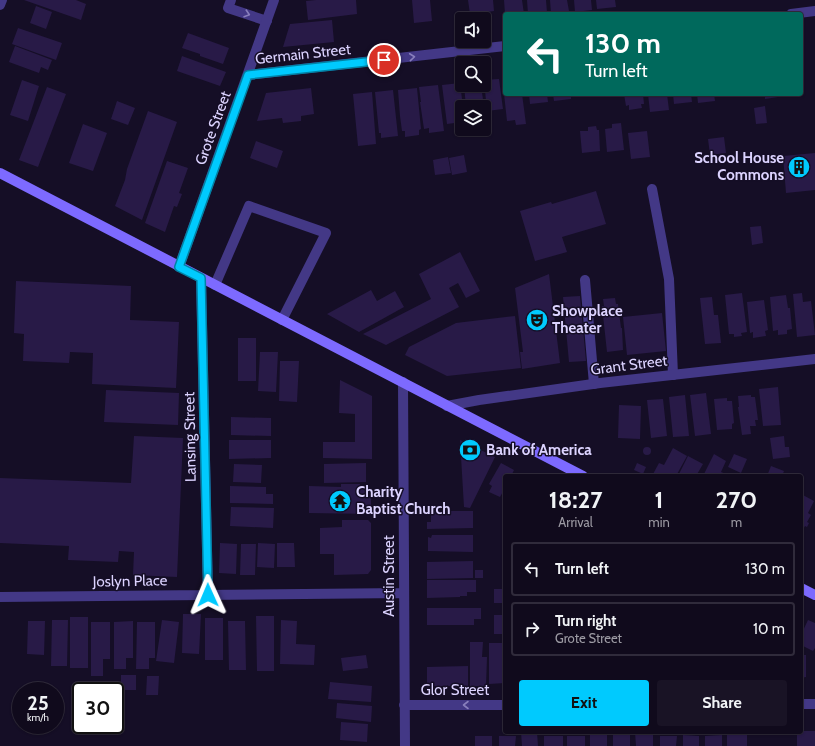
<!DOCTYPE html>
<style>
:root{--surface:#100a1c;--page:#191325;--text:#f1f3f6;--muted:#9c9aa3;--line:#302b3b;--accent:#00cafe}
body{margin:0;font-family:Cabin,sans-serif;background:var(--page);color:var(--text);height:100vh;display:flex;flex-direction:column;font-size:15px;white-space:nowrap}
*{box-sizing:border-box;margin:0}
p{font-size:13px;color:var(--muted)}
.icon{flex:none;width:22px;height:22px;fill:none;stroke:currentColor;stroke-width:2;stroke-linecap:round;stroke-linejoin:round}
.map{position:relative;flex:1;overflow:hidden}
.drawer{position:absolute;left:503px;top:474px;width:300px;height:260px;display:flex;flex-direction:column;background:var(--surface);border-radius:4px;box-shadow:0 1px 3px #0004,0 0 0 1px var(--line)}
.drawer>*{flex:none}
.hud{position:absolute;left:503px;top:12px;width:300px;height:84px;border-radius:4px;box-shadow:0 1px 3px #0004,0 0 0 1px var(--line);background:#00695c;color:#fff;overflow:hidden}
.controls{position:absolute;left:455px;top:12px;display:grid;gap:8px}
.controls a{display:grid;place-items:center;width:36px;height:36px;border-radius:4px;background:var(--surface);box-shadow:0 1px 3px #0004,0 0 0 1px var(--line);font-size:20px}
.speed{position:absolute;left:12px;top:682px;display:flex;gap:8px;font-size:20px;font-weight:700;text-align:center}
.speed>*{display:grid;place-content:center;width:52px;height:52px;border-radius:50%;background:var(--surface);box-shadow:0 1px 3px #0004,0 0 0 1px var(--line);line-height:1}
.speed small{font-size:10px;font-weight:400}
.speed .limit{border:2px solid #111;border-radius:6px;background:#fff;color:#111}
.pin{position:absolute;display:grid;place-items:center;width:34px;height:34px;color:#fff;margin:-17px;border:2px solid #fff;border-radius:50%;box-shadow:0 1px 4px #0007}
.me{position:absolute;width:44px;margin:-22px;rotate:359deg;stroke-linejoin:round;filter:drop-shadow(0 0 3px #0008)}
.turn{display:flex;align-items:center;gap:14px;height:84px;padding:0 16px;font-size:18px}
.turn .icon{width:52px;height:52px;stroke-width:2.5}
.turn b{display:block;font-size:28px;line-height:34px}
.eta{display:flex;justify-content:space-evenly;align-items:center;height:68px;text-align:center}
.eta b{font-size:24px;font-weight:700;line-height:28px}
.primary-button{display:flex;gap:8px;margin-top:auto;padding:8px 16px}
.primary-button a{flex:1;height:46px;border-radius:4px;background:var(--accent);color:#111;font-size:16px;font-weight:700;line-height:46px;text-align:center}
.primary-button a+a{background:var(--page);color:var(--text)}
ul{padding:0;list-style:none}
li{display:flex;align-items:center;gap:12px;height:54px;margin:0 8px 6px;padding:0 8px;border:2px solid var(--line);border-radius:4px}
li div{flex:1}
li b{display:block;font-size:15px}
li em{font-style:normal}
.map>svg:first-child{display:block}
.building{fill:#281a47}
.lines{fill:none;stroke-linecap:round;stroke-linejoin:round}
.service{stroke:#433886;stroke-width:10}
.minor{stroke:#433886;stroke-width:10}
.tertiary{stroke:#433886;stroke-width:10}
.secondary{stroke:#7d6aff;stroke-width:10}
.oneway{stroke:#887ebc}
.route-casing{stroke:#0083a5;stroke-width:10}
.route{stroke:#00cafe;stroke-width:7}
.labels{text-anchor:middle;stroke-width:3;stroke-linejoin:round;paint-order:stroke}
.street-label{font-size:15px;fill:#dcd3ff;stroke:#150e26}
.poi-label{font-size:15px;font-weight:bold;fill:#dcd3ff;stroke:#150e26;text-anchor:start}
</style>
<div class="map">
<svg width="815" height="746" viewBox="0 0 815 746">
<rect width="100%" height="100%" fill="#150e26"/>
<path class="building" d="M24 0H76L86 4 81 20Z
M316 0H356L357 14 308 20 306 1Z
M412 0H430L432 21 414 23Z
M468 0H493L494 11 487 12V16L478 17 477 13 470 14Z
M504 0H522L524 14H505Z
M527 0H546L547 13 528 14Z
M550 0H567L569 11 551 13Z
M574 0H591L592 10 575 12Z
M596 0H615L616 7 597 9Z
M36 6 52 12 46 29 30 23Z
M332 20 334 42 283 47 290 24Z
M18 28 62 43 56 60 12 44Z
M188 33 229 48 223 64 200 56V54L182 48Z
M15 46 52 60 48 70 41 67 39 73 9 62Z
M182 56 226 72 220 86 177 71Z
M801 73 804 91 801 92Z
M502 78H505V94H504Z
M499 79 503 109 487 111 484 80Z
M22 80 39 86 28 121 10 115Z
M460 83 463 107H462V122L447 124 442 85Z
M438 85 444 131 429 133V128L424 129 420 102H421L419 87Z
M464 85H481L484 107H466Z
M47 87 66 94 38 167 19 160Z
M311 88 314 114 301 116V121L283 123 282 118 257 121 266 93Z
M417 88 421 129 419 130V135L405 137V131H402L400 116 398 90Z
M393 90 398 136 381 138V133H379L375 92Z
M372 92 376 144 358 146 353 94Z
M504 94H522L526 124 516 125 515 120 507 121Z
M529 94H547L548 102 530 104Z
M553 94H571V99L554 101Z
M624 94H643L644 104H641L642 108 629 110V105L626 106Z
M648 94H667L669 110 650 112Z
M673 94H691L692 102 674 104Z
M697 94H714L715 101 698 103Z
M765 94H778V97L765 99Z
M117 101 135 108 128 125 111 119Z
M765 106 767 123 756 124 754 108Z
M148 111 177 122 142 220 115 206 125 180 127 169Z
M621 123 624 150 607 152 605 129 612 128V124Z
M83 124 107 133 93 171 69 163Z
M596 126 597 130H599L600 151 582 153 580 131H588V127Z
M647 131 650 157 631 159 628 133Z
M724 137 726 153 710 155 708 139Z
M256 141 283 151 277 168 250 158Z
M815 153V190L786 193 783 156Z
M464 155 467 172 452 175 449 158Z
M448 157 451 173 435 175 433 160Z
M167 161 188 168 179 193 182 194 177 207 174 206 165 232 145 223Z
M596 191 606 224 562 237 567 252 535 261 520 211 551 202 552 204Z
M761 226 763 243 752 245 750 227Z
M460 252 480 291 466 298 458 283 449 288 459 307 386 345 363 334 431 299 419 274Z
M549 274 560 363 522 369 520 352H523L515 288Z
M16 281 131 286 130 320 179 322 176 388 92 384 93 353 70 352 69 363 23 361 24 334 14 333Z
M371 290 377 301 395 291 404 307 359 332 327 314Z
M742 293 747 332 741 333 742 336 734 337V334H729L725 295Z
M802 293 803 302 811 301 815 335 797 337 793 294Z
M786 295 788 308H790L792 329 787 330V334L778 335V330L773 331 770 297Z
M580 296 586 361 569 362 563 297Z
M712 297 714 315H718L721 343 705 344 700 298Z
M615 298 616 304H618L621 328H622L623 350 607 352 602 306H604L603 299Z
M764 300 768 330 765 331 766 336 753 338V332L750 333 747 302Z
M662 313 666 351 627 355 623 317Z
M515 316 521 368 447 376 405 355 409 347 456 323Z
M238 338H256V381H238Z
M260 352H278L276 392 258 391Z
M280 361H299L297 402 279 401Z
M340 380 372 396V459L323 458V442H355V414L339 413Z
M778 387 781 425 763 426 759 389Z
M106 390 179 393 178 425 104 422Z
M706 393 711 434 695 436 690 395Z
M685 395 689 436 673 437 669 397Z
M751 395V397H755L758 420H755L756 426H750L751 434 742 435 738 407H739L738 396Z
M727 398V401H732L734 423 732 424V429L717 430 714 399Z
M663 399 667 436 651 438 647 400Z
M619 405 641 406 640 439 618 438Z
M231 417 271 418V436L231 435Z
M134 436 183 438 177 577 133 575 134 552 119 551 118 562 68 560 69 546 0 543V478L131 483Z
M784 436 785 447H789L790 457 773 459 770 438Z
M229 440H271V458L229 459Z
M460 440 495 457 470 508 464 507Z
M643 451a4 4 0 1 1 8 0a4 4 0 1 1-8 0Z
M673 448 687 456 676 476H652L659 463 664 465Z
M714 454 726 461 721 472 726 474 725 476H703Z
M734 454 747 459 741 473 728 467Z
M688 456 703 464 696 476H678Z
M366 463V482L324 483V464Z
M501 463 514 470 511 476H505V488L500 497 489 492 492 486 489 484Z
M637 463 646 467 643 474 634 470Z
M234 464 262 465 261 483 233 482Z
M771 466 784 471 782 476H767Z
M341 484H360V489H371V514L309 513V486L341 487Z
M230 486 266 487V494H273V504L230 503Z
M801 494 814 501 808 513 811 515 807 522 809 523 807 527 805 526 801 533Z
M231 507 274 508 273 528 230 526Z
M431 511H473V528L427 529V522H431Z
M342 520H368L371 523V570L368 574 334 575V554H320V528L342 527Z
M432 535H473V552L428 551V537L431 538Z
M220 543 237 544 236 574 219 573Z
M258 543 275 544 274 568 257 567Z
M277 543H294L295 567H277Z
M241 544H256L255 575H240Z
M473 561V578L427 579V562Z
M475 570H483V578H475Z
M427 580H476V592H467V596H460V597L427 598Z
M494 589H505V603H494Z
M427 608H481V619H474V625H427Z
M183 614H201L199 654 182 653Z
M494 615H505V634H494Z
M256 616H274V671H257Z
M70 617H88V668H70Z
M205 618H223V660H205Z
M52 620H68L67 666H51Z
M162 620 179 622 174 663 156 661Z
M281 620 297 621 296 644 315 645 314 665 280 664Z
M808 620 815 623V648L813 651 801 645V635Z
M28 621H45L44 655 27 654Z
M133 621V658H126V669H114V622Z
M228 621H245L246 670H229Z
M91 622H110V659H103V676H91Z
M137 622H155V658H149V669H136Z
M470 642H483L482 657H487L486 686H470Z
M489 643H505V683L489 684Z
M366 655 368 668 343 671 341 658Z
M801 655H806V677L801 678Z
M468 666V686H427V667Z
M121 675H136V690H121Z
M147 676H159L158 695H146Z
M330 682 372 686 371 702 328 699Z
M337 703 372 706 371 722 336 718Z
M341 722 368 724 367 742 340 740Z
M801 731H815V746H797V732H801Z
M521 732H537L538 746H522Z
M590 732H607V746H590Z
M613 732H630V746H613Z
M635 732H653V746H636Z
M683 735 699 736V746H683Z
M722 735V746H705V736Z
M727 735H747V746H727Z
M475 736H492V746H475Z
M499 736H516L515 746H499Z
M544 736H563V746H544Z
M567 736H585V746H567Z
M660 736H677L676 746H660Z"/>
<g class="lines">
<path class="service" d="M231 0 228 8 267 21
M652 189 669 279 673 375
M585 280 594 384
M215 285 249 206 326 233 282 320"/>
<path class="minor" d="M0 5 2 0
M791 14 815 11
M248 75 505 46
M179 267 274 0
M201 278 208 595
M403 382 405 746
M0 597 404 593
M801 704H815
M404 705H505"/>
<path class="tertiary" d="M447 406 479 400 600 383 815 359"/>
<path class="secondary" d="M0 173 583 476
M801 588 815 595"/>
</g>
<defs><path id="oneway-chevron" d="M-2-3.5L2.5 0L-2 3.5" fill="none" stroke-width="1.6" stroke-linecap="round" stroke-linejoin="round"/></defs>
<g class="oneway">
<use href="#oneway-chevron" transform="translate(247 14) rotate(18)"/>
<use href="#oneway-chevron" transform="translate(412 57) rotate(-6)"/>
<use href="#oneway-chevron" transform="translate(466 705) rotate(180)"/>
</g>
<g class="lines">
<g class="route-casing">
<path id="route" d="M208 595 201 278 179 267 248 75 384 60"/>
</g>
<use href="#route" class="route"/>
</g>
<defs>
<g id="building-disc" transform="scale(1.15)"><circle r="9.5" fill="#00cafe" stroke="#150e26"/><path d="M-4-6H4V6H1V3H-1V6H-4ZM-2.5-4.3h1.7v1.8h-1.7ZM.8-4.3h1.7v1.8H.8ZM-2.5-1h1.7V.8h-1.7ZM.8-1h1.7V.8H.8Z" fill="#111"/></g>
<g id="theatre-disc" transform="scale(1.15)"><circle r="9.5" fill="#00cafe" stroke="#150e26"/><path d="M-5-5.5Q0-4 5-5.5V0Q5 5 0 6Q-5 5-5 0ZM-3.3-2.5H-1v1.5H-3.3ZM1-2.5H3.3v1.5H1ZM-2.8 1Q0 5.5 2.8 1Z" fill="#111"/></g>
<g id="bank-disc" transform="scale(1.15)"><circle r="9.5" fill="#00cafe" stroke="#150e26"/><path d="M-6-4H6V4H-6ZM0-2.3a2.3 2.3 0 1 0 0 4.6a2.3 2.3 0 1 0 0-4.6Z" fill="#111"/></g>
<g id="temple-disc" transform="scale(1.15)"><circle r="9.5" fill="#00cafe" stroke="#150e26"/><path d="M0-6L5-2H3V0L6.5 2.5H4V6H1.5V3h-3V6H-4V2.5H-6.5L-3 0V-2H-5Z" fill="#111"/></g>
</defs>
<g fill-rule="evenodd">
<use href="#building-disc" x="799" y="167"/>
<use href="#theatre-disc" x="537" y="320"/>
<use href="#bank-disc" x="470" y="450"/>
<use href="#temple-disc" x="340" y="501"/>
</g>
<g class="labels">
<g class="street-label">
<text transform="translate(303 54) rotate(-6)" y="5">Germain Street</text>
<text transform="translate(213 128) rotate(-70)" y="5">Grote Street</text>
<text transform="translate(629 365) rotate(-7)" y="5">Grant Street</text>
<text transform="translate(190 437) rotate(-91)" y="5">Lansing Street</text>
<text transform="translate(389 576) rotate(-90)" y="5">Austin Street</text>
<text transform="translate(130 581) rotate(-1)" y="5">Joslyn Place</text>
<text x="455" y="695">Glor Street</text>
</g>
<g class="poi-label">
<text x="784" y="163" text-anchor="end">School House<tspan x="784" dy="17">Commons</tspan></text>
<text x="552" y="316">Showplace<tspan x="552" dy="17">Theater</tspan></text>
<text x="486" y="455">Bank of America</text>
<text x="356" y="497">Charity<tspan x="356" dy="17">Baptist Church</tspan></text>
</g>
</g>
</svg>
<div class="controls">
<a><svg class="icon" aria-label="sound" viewBox="0 0 24 24"><path d="M4 9h4l5-4v14l-5-4H4zM17 9q2 3 0 6"/></svg></a>
<a><svg class="icon" aria-label="search" viewBox="0 0 24 24"><circle cx="10" cy="10" r="6"/><path d="M15 15l6 6"/></svg></a>
<a><svg class="icon" aria-label="layers" viewBox="0 0 24 24"><path d="M12 4l9 5-9 5-9-5zM3 14l9 5 9-5"/></svg></a>
</div>
<div class="speed"><div>25<small>km/h</small></div><div class="limit">30</div></div>
<div class="pin" style="left:384px;top:60px;background:#d93025"><svg class="icon" aria-label="arrive" viewBox="0 0 24 24"><path d="M6 21V4h12l-3 4 3 4H6"/></svg></div>
<svg class="me" style="left:208px;top:595px" viewBox="-20 -20 40 40"><path d="M0-17L14 15 0 8-14 15z" fill="#00cafe" stroke="#fff" stroke-width="4"/></svg>
<div class="hud">
<div class="turn"><svg class="icon" aria-label="left" viewBox="0 0 24 24"><path d="M17 20v-9H6M10 6l-5 5 5 5"/></svg><div><b>130 m</b>Turn left</div></div>
</div>
<section class="drawer">
<div class="eta">
<div><b>18:27</b><p>Arrival</p></div>
<div><b>1</b><p>min</p></div>
<div><b>270</b><p>m</p></div>
</div>
<ul>
<li><svg class="icon" aria-label="left" viewBox="0 0 24 24"><path d="M17 20v-9H6M10 6l-5 5 5 5"/></svg><div><b>Turn left</b></div><em>130 m</em></li>
<li><svg class="icon" aria-label="right" viewBox="0 0 24 24"><path d="M7 20v-9h11M14 6l5 5-5 5"/></svg><div><b>Turn right</b><p>Grote Street</p></div><em>10 m</em></li>
</ul>
<div class="primary-button"><a>Exit</a><a>Share</a></div>
</section>
</div>
